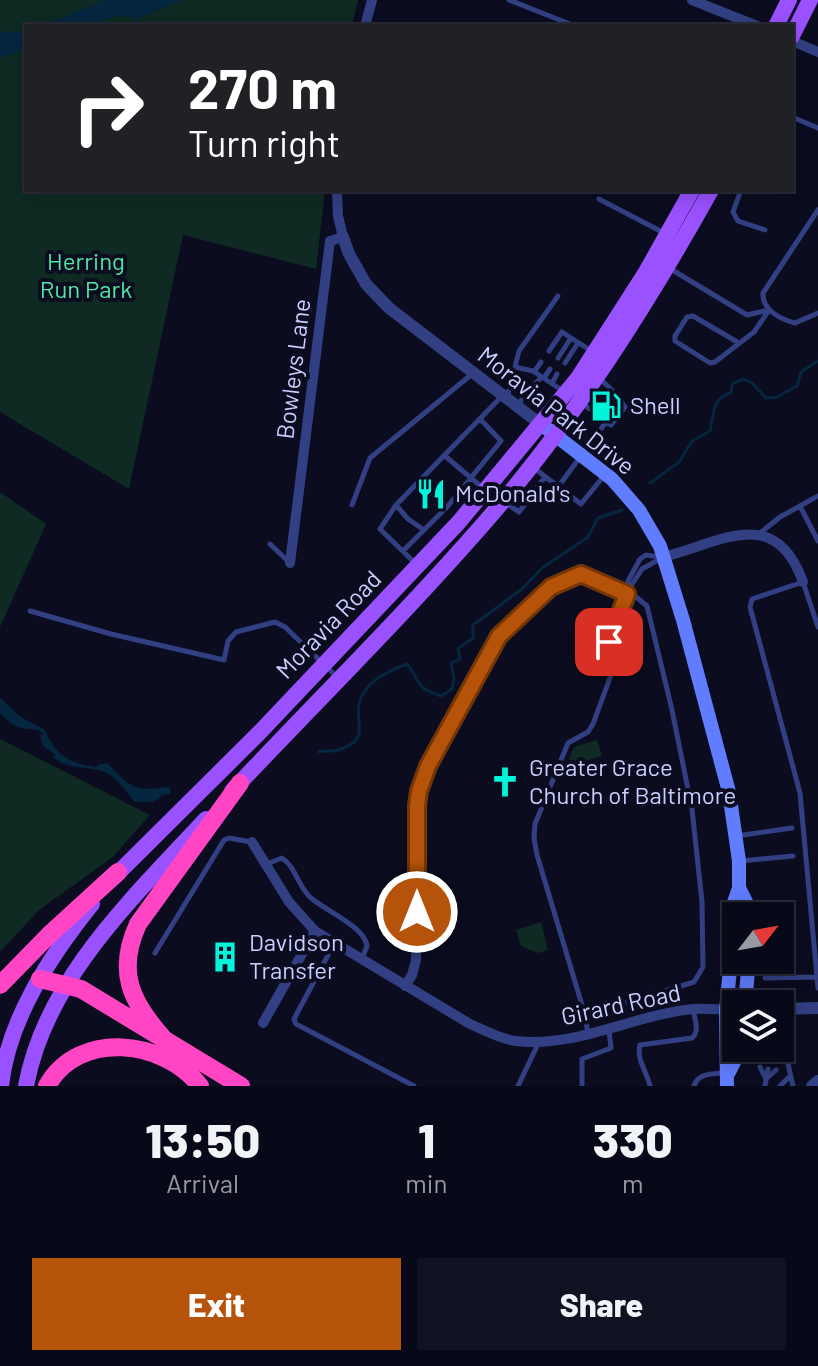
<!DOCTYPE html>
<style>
:root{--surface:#080918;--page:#111221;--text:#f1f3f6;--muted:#989aa2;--line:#292a37;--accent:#b45309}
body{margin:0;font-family:Barlow,sans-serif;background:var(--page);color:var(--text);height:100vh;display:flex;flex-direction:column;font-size:30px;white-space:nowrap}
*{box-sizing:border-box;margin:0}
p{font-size:26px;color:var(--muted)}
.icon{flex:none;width:44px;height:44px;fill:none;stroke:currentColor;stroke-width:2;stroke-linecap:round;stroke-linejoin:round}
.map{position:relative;height:1086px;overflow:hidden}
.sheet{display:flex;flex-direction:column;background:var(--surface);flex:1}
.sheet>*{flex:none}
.top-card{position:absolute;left:24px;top:24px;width:770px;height:168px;border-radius:0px;box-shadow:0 4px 20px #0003,0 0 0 2px var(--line);background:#202124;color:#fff;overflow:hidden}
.needle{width:52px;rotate:59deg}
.controls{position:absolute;left:722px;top:902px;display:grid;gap:16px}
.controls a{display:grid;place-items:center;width:72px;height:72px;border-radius:0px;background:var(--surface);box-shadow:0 4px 20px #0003,0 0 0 2px var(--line);font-size:40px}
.pin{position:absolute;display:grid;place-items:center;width:68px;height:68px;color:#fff;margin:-34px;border-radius:16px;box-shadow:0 4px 12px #0006}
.me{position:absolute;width:88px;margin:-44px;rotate:0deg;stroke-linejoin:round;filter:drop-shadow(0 0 6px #0008)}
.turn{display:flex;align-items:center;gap:28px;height:168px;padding:0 32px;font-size:36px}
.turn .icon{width:104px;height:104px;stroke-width:2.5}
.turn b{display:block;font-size:56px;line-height:68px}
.eta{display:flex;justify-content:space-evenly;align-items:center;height:136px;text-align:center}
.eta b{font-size:48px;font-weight:800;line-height:56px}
.action{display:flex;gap:16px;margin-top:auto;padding:16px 32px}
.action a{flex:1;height:92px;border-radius:0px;background:var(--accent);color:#fff;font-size:32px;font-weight:800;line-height:92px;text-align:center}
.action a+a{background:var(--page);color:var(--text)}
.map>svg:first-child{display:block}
.green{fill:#0e2a23}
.water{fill:#05263f}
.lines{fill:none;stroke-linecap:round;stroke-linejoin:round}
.stream{stroke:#05263f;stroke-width:3}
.service{stroke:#324083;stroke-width:5}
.minor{stroke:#324083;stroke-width:10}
.tertiary{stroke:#324083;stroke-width:12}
.secondary{stroke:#617dff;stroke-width:14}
.primary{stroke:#9a51ff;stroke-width:16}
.motorway{stroke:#ff45c4;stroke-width:18}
.route-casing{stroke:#753606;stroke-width:20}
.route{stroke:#b45309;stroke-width:14}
.labels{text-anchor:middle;stroke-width:8;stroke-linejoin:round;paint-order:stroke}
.park-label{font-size:24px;fill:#4de8a1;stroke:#0b0c20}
.street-label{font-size:24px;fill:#cacfff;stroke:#0b0c20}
.poi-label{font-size:24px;fill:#cacfff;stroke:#0b0c20;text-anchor:start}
</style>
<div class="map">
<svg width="818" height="1086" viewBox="0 0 818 1086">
<rect width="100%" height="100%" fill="#0b0c20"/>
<path class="green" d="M0 0H358L352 26H26V190H325L316 269 183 235 129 489 0 412Z
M0 492 46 524 0 627Z
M0 739 150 815 113 857 39 910 0 952Z
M597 740 602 756 566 766 574 747Z
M541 922 548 950 538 953 521 946 516 930Z"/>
<path class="water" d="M106 0H182L137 19 122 15 102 20 99 26H41Z
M26 30V50L0 58V33Z
M0 698 19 716 45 730C55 756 70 763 96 767L100 764 107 763C134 790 132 791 170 787L171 794 163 795 153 802H135C126 792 115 774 102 771 85 766 68 770 53 757L55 754 44 747 39 734 45 736C36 725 30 732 18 727 12 725 5 717 0 714Z"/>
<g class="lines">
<path class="stream" d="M650 483 679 462 692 441 710 431C714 414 712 397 731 393L732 384 743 379 752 383 766 398 777 397 797 386 801 372 818 361
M319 752C326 750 333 752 338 750 371 740 355 724 359 704 364 682 388 671 407 664 422 683 414 687 441 696L452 689 454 678 451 663 460 659 458 649 473 638V625L522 589 542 568 588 537 598 518 622 510"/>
<path class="service" d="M509 0 575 26
M792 117 818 128
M741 190 733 212 738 221 765 230
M599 199 666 234
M818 210 763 293C762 310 780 319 795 323L818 313
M669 268 747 315 769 310
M739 343 693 316 687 317 675 336V341L710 363 715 362 754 332 769 310
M549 351 562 332 571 338
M558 358 571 338 590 350
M565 363 578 343
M515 367 533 371 563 391
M534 372 541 362
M544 378 550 369
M552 383 557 374
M507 398 519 351 558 296
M607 403 615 393
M583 404 611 425 625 407 612 390 598 377
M518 406 526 392 542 377
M445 456 484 489
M534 468 581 504 603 477
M558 487 609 418
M506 503 519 512 545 477
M352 505 370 458 472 374
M396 505 408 519 424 530
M800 506 818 541
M759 534 780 517 818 496
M270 544 290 563
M403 551 447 507 501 441 480 419
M415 563 380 529 396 505 502 396
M629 589 642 569 660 559
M30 611 111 634 224 660 228 641 236 632 275 622 285 627 336 676
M818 627 803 582 752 599 750 607 800 793 818 988
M736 836 792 828
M740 861 793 856
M267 864 282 858C296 867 298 887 311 898 326 911 365 927 367 946L362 959
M334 944 294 1019 296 1024 414 1086
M155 953 224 840 229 838 251 842
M765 978 817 977
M585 1015 694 982 703 967 702 902 692 809 672 710 647 606 629 591
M780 1028 793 1086
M588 1034 585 1015 537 855 534 838 535 824 568 743 588 732 593 724 614 667 609 642 627 594 628 581 640 559 646 555 660 557
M774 1048 778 1053
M763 1050 767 1048
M760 1067 766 1079 776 1070
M518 1086 538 1044
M582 1086V1059L611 1048 609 1030
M650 1086C647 1072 636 1059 640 1045L692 1038C700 1031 695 1020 693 1010
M694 1086C698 1073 712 1074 724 1073
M765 1086 768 1069
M780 1086 789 1077"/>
<path class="minor" d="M692 0 757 26
M365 26 372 0
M792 41 818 52
M663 557C720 543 775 503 803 582
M290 563 330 241 343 237 338 216 337 190
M252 842 289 902 315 931 470 1024C484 1030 500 1039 516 1041 577 1048 633 1015 693 1009 707 1008 722 1010 736 1010
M405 986 412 975 416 960 417 806C423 768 445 734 463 700 475 679 485 655 499 636 516 614 554 579 581 574L627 594
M263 1023 315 931"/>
<path class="tertiary" d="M343 237 349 254 366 284 389 308 539 423
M780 1009 818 1008
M812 1086 818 1081"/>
<path class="secondary" d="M546 428 612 479 639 510 660 546 683 620 729 792 739 861V888L732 908 730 969 726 1010 727 1086
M739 888 750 910V916
M745 1004 749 960
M729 1072 741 1048"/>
<path class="primary" d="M776 26 789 0
M792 36 810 0
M232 791C317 701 405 614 486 521 574 420 646 307 711 190
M112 879 259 733 459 522 578 378 646 272 692 190
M1 1086C8 1019 51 955 92 904
M26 1086C46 978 134 897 206 819"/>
<path class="motorway" d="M40 979 81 989 241 1086
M0 985 49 935 118 872
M164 1039C131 1002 116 972 138 924L240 783
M47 1086C79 1029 165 1040 200 1086"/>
</g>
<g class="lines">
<g class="route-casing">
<path id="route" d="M417 912V806L419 791 428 766 499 636 551 587 581 574 627 594 609 642"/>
</g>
<use href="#route" class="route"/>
</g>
<defs>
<g id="fuel-bare" transform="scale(2.4)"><path d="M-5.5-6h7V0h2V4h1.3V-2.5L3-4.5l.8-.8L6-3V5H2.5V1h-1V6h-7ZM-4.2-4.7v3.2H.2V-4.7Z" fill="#00f5db" stroke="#0b0c20" stroke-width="2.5" paint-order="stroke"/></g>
<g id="restaurant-bare" transform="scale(2.4)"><path d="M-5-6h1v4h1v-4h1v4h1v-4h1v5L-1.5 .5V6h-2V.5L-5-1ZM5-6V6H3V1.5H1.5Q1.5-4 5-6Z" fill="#00f5db" stroke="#0b0c20" stroke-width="2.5" paint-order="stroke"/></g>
<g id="church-bare" transform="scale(2.4)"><path d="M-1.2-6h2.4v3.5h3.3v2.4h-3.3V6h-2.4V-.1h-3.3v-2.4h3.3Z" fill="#00f5db" stroke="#0b0c20" stroke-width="2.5" paint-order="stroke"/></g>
<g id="building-bare" transform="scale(2.4)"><path d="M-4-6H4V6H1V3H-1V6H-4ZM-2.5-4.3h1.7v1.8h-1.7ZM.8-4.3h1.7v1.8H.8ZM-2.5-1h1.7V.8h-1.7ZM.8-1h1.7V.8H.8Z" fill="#00f5db" stroke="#0b0c20" stroke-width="2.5" paint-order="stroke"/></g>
</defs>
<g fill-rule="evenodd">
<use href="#fuel-bare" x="606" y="406"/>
<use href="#restaurant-bare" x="431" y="494"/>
<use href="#church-bare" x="505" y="782"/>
<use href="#building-bare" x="225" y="957"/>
</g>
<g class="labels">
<g class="park-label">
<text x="86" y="270">Herring<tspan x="86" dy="28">Run Park</tspan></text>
</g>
<g class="street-label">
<text transform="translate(294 369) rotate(-83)" y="8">Bowleys Lane</text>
<text transform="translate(556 411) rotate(38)" y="8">Moravia Park Drive</text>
<text transform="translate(329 625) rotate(-46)" y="8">Moravia Road</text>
<text transform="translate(621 1005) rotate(-12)" y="8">Girard Road</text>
</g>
<g class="poi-label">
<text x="630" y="414">Shell</text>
<text x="455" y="502">McDonald's</text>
<text x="529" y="776">Greater Grace<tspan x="529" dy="28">Church of Baltimore</tspan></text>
<text x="249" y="951">Davidson<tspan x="249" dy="28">Transfer</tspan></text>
</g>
</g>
</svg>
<div class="controls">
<a><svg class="needle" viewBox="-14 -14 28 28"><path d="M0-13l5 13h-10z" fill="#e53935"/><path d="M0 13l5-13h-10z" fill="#989aa2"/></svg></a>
<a><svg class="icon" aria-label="layers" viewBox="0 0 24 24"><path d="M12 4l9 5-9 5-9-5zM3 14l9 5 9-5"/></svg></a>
</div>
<div class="pin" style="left:609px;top:642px;background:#d93025"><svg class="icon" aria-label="arrive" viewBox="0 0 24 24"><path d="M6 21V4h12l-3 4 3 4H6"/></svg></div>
<svg class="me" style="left:417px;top:912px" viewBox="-20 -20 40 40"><circle r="17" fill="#b45309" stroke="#fff" stroke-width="3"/><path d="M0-11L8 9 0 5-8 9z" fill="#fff"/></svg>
<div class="top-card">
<div class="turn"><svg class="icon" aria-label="right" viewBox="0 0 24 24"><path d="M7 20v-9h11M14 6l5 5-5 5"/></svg><div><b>270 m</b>Turn right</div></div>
</div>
</div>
<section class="sheet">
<div class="eta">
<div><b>13:50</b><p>Arrival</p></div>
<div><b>1</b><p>min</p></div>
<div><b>330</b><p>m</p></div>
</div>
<div class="action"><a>Exit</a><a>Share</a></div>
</section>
